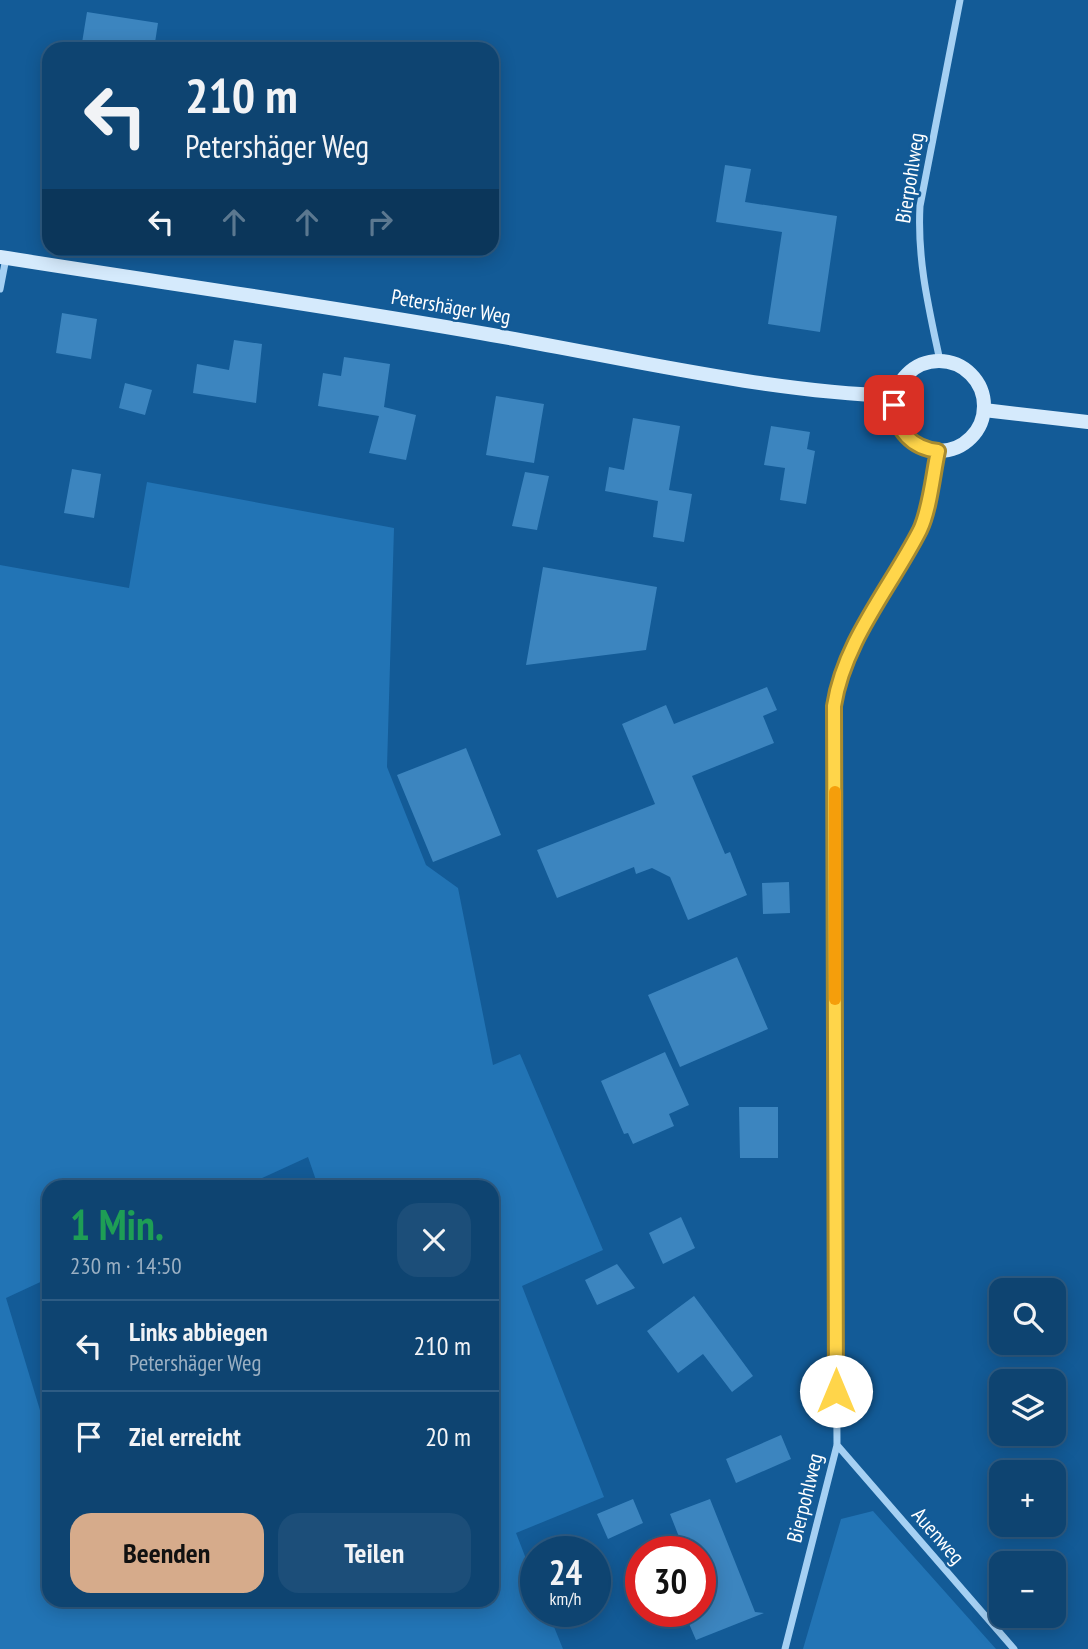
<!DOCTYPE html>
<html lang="de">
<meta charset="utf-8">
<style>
:root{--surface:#0e4471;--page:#1c4e79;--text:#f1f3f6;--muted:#9bb0c3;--line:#2e5c84;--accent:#d6ab8b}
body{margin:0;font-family:"PT Sans Narrow",sans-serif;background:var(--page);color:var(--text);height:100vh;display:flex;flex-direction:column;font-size:26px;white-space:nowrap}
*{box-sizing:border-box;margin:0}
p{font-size:23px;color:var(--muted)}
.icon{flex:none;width:38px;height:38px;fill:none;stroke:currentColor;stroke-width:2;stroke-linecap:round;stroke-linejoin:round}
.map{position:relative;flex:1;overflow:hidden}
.panel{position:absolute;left:42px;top:1180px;width:457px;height:427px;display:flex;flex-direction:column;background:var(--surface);border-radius:21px;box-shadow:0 4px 18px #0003,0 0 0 2px var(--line)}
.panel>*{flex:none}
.hud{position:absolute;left:42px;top:42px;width:457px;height:214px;border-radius:21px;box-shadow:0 4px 18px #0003,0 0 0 2px var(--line);background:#0e4471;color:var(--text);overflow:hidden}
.controls{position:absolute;left:989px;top:1278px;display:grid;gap:14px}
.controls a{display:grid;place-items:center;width:77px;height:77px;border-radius:14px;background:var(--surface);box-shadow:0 4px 18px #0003,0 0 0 2px var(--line);font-size:35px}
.speed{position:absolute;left:520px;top:1536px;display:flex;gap:14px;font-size:35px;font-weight:700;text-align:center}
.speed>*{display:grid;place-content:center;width:91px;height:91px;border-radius:50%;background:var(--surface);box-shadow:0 4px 18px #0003,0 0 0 2px var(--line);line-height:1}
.speed small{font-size:18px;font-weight:400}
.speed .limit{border:10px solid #d22;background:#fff;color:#111}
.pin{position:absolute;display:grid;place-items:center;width:60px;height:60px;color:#fff;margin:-30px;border-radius:14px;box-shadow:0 4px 10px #0006}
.me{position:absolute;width:77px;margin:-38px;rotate:0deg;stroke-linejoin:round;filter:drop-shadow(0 0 5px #0008)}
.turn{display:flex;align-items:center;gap:24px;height:147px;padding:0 28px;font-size:32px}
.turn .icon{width:91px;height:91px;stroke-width:2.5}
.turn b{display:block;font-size:49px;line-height:60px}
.lanes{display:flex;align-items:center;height:66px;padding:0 28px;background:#0003;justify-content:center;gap:35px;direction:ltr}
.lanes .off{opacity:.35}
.round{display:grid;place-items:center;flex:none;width:74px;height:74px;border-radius:21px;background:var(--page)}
.headline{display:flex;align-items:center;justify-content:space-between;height:119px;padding:0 28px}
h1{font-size:42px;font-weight:600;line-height:52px;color:#1e9e55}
.button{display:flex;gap:14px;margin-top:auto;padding:14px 28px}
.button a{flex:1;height:80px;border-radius:21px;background:var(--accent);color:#111;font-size:28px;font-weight:600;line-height:80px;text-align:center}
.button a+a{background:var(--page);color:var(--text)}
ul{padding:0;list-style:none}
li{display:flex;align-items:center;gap:21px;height:91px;padding:0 28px;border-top:2px solid var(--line)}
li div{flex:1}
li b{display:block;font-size:26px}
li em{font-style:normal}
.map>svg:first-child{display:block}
.green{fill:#2274b5;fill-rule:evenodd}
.building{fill:#3c85bf}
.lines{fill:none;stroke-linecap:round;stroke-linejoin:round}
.street{stroke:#a5d0f3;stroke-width:7}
.secondary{stroke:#d5eafc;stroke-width:14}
.route-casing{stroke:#a68a30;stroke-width:18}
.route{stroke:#ffd54a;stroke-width:12}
.slow{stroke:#f59e0b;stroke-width:12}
.labels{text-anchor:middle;stroke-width:5;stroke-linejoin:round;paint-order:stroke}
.street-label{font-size:21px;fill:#fff;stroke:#135b97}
</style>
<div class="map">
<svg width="1088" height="1649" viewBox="0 0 1088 1649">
<rect width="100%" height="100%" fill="#135b97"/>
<path class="green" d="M147 482 394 528 387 767 426 865 458 888 493 1065 520 1054 603 1250 522 1286 604 1497 516 1533 535 1582 536 1612H548L563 1649H0V565L129 588ZM308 1157 318 1186H492V1600H49V1440L6 1298 49 1278V1186H245Z
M873 1511 996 1649H803L841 1519Z"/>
<path class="building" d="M87 12 158 23 154 49H81Z
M725 165 751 169 745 202 837 216 820 332 768 324 782 232 716 222Z
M62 313 97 319 91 359 56 353Z
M234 340 262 344 256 403 193 393 197 364 229 370Z
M344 357 390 364 384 407 416 415 406 460 369 453 379 416 318 406 323 373 341 376Z
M125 383 152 390 145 415 119 408Z
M496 396 544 404 534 463 486 455Z
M633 418 680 426 669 490 692 494 684 542 653 537 658 501 605 491 609 467 624 470Z
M771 426 810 432 807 449 815 451 806 504 780 500 785 468 764 465Z
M72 469 101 474 94 518 64 513Z
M525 472 549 476 537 530 512 526Z
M543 567 657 587 646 650 526 665Z
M767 687 777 710 763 716 774 743 692 776 725 854 730 852 747 895 688 920 670 877 652 868 636 874 634 867 557 898 537 850 655 804 622 724 666 705 674 724Z
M466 748 501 835 433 862 397 775Z
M789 882 790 913 763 914 762 883Z
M737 957 768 1029 680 1067 648 995Z
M665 1052 689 1105 669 1114 674 1126 633 1144 628 1133 624 1134 601 1081Z
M739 1107H778V1158H740Z
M681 1217 695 1248 663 1264 649 1233Z
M617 1264 635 1288 597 1305 585 1280Z
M694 1296 753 1376 732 1392 703 1354 678 1373 647 1331Z
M781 1435 791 1459 736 1483 726 1459Z
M633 1499 643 1523 608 1539 597 1514Z
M710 1499 755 1612 764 1613 696 1640 684 1612H700V1552H685L670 1514Z"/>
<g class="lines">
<path class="street" d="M0 289 6 258
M940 361C929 309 917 260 920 206L960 0
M837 1445 1014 1649
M785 1649 837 1445 834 706C844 641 891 587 920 529 930 509 933 474 938 451"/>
<path class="secondary" d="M0 257C164 283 329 306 492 335 625 358 760 391 895 396
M894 406a45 45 0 1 1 90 0a45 45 0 1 1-90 0Z
M984 410 1088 422"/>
</g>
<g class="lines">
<g class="route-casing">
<path id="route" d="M836 1391 834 706C844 641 891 587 920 530 930 509 933 474 938 451 912 448 896 431 894 405"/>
</g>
<use href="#route" class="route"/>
<path class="slow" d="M835 792V999"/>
</g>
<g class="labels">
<g class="street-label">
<text transform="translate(910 178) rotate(-81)" y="7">Bierpohlweg</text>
<text transform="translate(451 307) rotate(10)" y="7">Petershäger Weg</text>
<text transform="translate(805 1498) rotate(-76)" y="7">Bierpohlweg</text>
<text transform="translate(938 1536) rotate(49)" y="7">Auenweg</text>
</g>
</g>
</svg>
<div class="controls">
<a><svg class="icon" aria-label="search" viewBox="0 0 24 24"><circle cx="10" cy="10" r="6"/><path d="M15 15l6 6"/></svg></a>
<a><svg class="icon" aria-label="layers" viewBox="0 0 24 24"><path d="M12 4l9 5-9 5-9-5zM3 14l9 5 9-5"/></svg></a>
<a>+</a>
<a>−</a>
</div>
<div class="speed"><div>24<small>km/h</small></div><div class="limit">30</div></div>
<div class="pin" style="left:894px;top:405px;background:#d93025"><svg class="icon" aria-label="arrive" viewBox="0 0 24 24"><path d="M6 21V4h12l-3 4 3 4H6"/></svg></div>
<svg class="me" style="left:836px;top:1391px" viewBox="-20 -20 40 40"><circle r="19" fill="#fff"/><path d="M0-13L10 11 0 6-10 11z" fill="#ffd54a"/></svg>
<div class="hud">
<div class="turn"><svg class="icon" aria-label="left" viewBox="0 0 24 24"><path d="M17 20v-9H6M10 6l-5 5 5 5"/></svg><div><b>210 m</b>Petershäger Weg</div></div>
<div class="lanes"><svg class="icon" aria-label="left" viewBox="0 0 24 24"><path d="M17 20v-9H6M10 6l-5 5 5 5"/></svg><svg class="icon off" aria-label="ahead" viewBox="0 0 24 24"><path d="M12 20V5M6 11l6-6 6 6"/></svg><svg class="icon off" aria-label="ahead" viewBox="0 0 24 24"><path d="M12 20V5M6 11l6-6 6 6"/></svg><svg class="icon off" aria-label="right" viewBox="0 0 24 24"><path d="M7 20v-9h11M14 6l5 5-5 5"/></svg></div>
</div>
<section class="panel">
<div class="headline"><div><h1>1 Min.</h1><p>230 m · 14:50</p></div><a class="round"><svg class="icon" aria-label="close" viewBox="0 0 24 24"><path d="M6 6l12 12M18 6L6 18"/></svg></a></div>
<ul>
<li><svg class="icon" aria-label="left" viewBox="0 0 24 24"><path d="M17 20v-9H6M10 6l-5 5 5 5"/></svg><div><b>Links abbiegen</b><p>Petershäger Weg</p></div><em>210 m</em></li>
<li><svg class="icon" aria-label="arrive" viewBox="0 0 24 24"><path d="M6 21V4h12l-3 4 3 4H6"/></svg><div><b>Ziel erreicht</b></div><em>20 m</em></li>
</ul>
<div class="button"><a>Beenden</a><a>Teilen</a></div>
</section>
</div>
